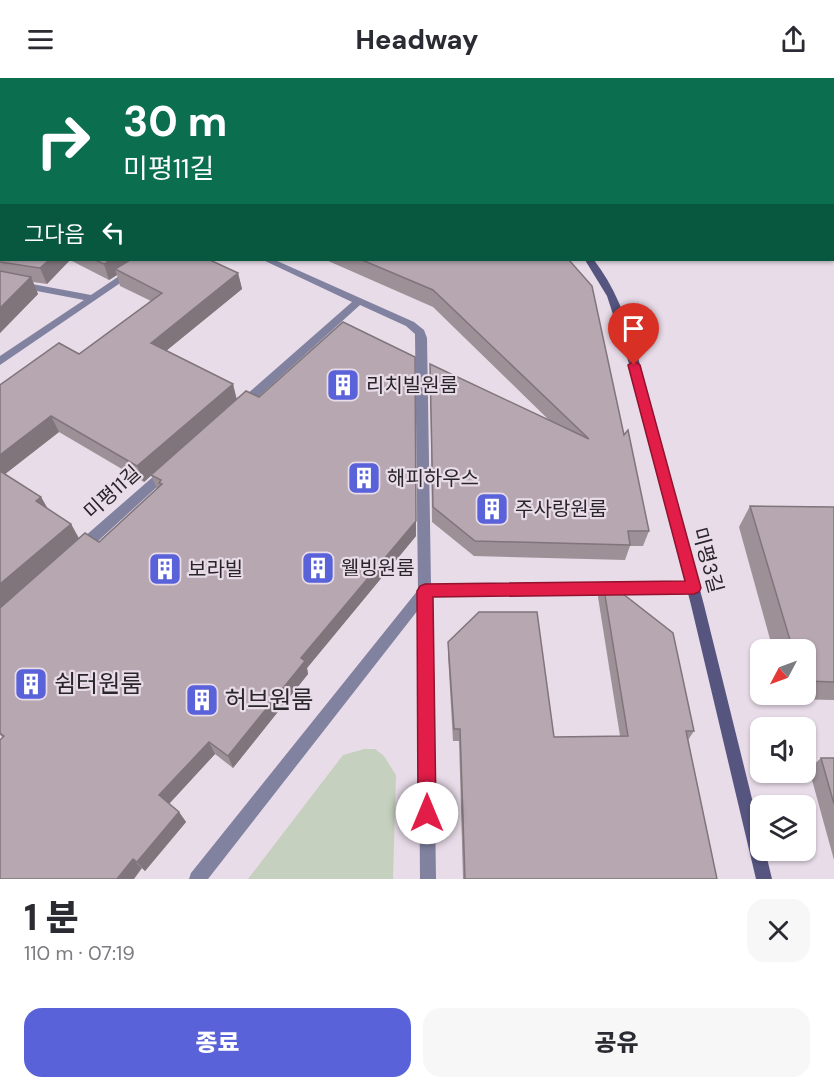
<!DOCTYPE html>
<html lang="ko">
<meta charset="utf-8">
<style>
:root{--surface:#fff;--page:#f7f7f7;--text:#2b2b33;--muted:#7c7c81;--accent:#5a62d9}
body{margin:0;font-family:"DM Sans","Noto Sans KR",sans-serif;background:var(--page);color:var(--text);height:100vh;display:flex;flex-direction:column;font-size:22px;white-space:nowrap}
*{box-sizing:border-box;margin:0}
p{font-size:20px;color:var(--muted)}
.icon{flex:none;width:33px;height:33px;fill:none;stroke:currentColor;stroke-width:2;stroke-linecap:round;stroke-linejoin:round}
.map{position:relative;height:801px;overflow:hidden}
.panel{display:flex;flex-direction:column;background:var(--surface);flex:1}
.panel>*{flex:none}
.guide{position:absolute;left:0px;top:0px;width:834px;height:183px;box-shadow:0 2px 4px #0004;background:#0b6e4f;color:#fff;overflow:hidden}
.needle{width:39px;rotate:229deg}
.tools{position:absolute;left:750px;top:561px;display:grid;gap:12px}
.tools a{display:grid;place-items:center;width:66px;height:66px;border-radius:12px;background:var(--surface);box-shadow:0 2px 4px #0004;font-size:30px}
.pin{position:absolute;display:grid;place-items:center;width:51px;height:51px;color:#fff;margin:-62px -26px;border-radius:50% 50% 50% 0;rotate:-45deg;box-shadow:0 0 6px #0007}
.pin .icon{rotate:45deg}
.me{position:absolute;width:66px;margin:-33px;rotate:0deg;stroke-linejoin:round;filter:drop-shadow(0 0 4px #0008)}
.turn{display:flex;align-items:center;gap:21px;height:126px;padding:0 24px;font-size:27px}
.turn .icon{width:78px;height:78px;stroke-width:2.5}
.turn b{display:block;font-size:42px;line-height:51px}
.then{display:flex;align-items:center;height:57px;padding:0 24px;background:#0003;gap:12px;font-size:22px}
.round{display:grid;place-items:center;flex:none;width:63px;height:63px;border-radius:18px;background:var(--page)}
.headline{display:flex;align-items:center;justify-content:space-between;height:102px;padding:0 24px}
h1{font-size:36px;font-weight:800;line-height:45px}
.cta{display:flex;gap:12px;margin-top:auto;padding:12px 24px}
.cta a{flex:1;height:69px;border-radius:18px;background:var(--accent);color:#fff;font-size:24px;font-weight:800;line-height:69px;text-align:center}
.cta a+a{background:var(--page);color:var(--text)}
header{display:flex;justify-content:space-between;align-items:center;height:78px;padding:0 24px;background:var(--surface);font-size:27px;font-weight:800}
.map>svg:first-child{display:block}
.green{fill:#c5d1be}
.lines{fill:none;stroke-linecap:round;stroke-linejoin:round}
.stream{fill:#a7c4d7;fill-rule:evenodd}
.lane{fill:#8182a0;fill-rule:evenodd}
.street{fill:#8182a0;fill-rule:evenodd}
.secondary{fill:#555580;fill-rule:evenodd}
.wall{fill:#9d9097;fill-rule:evenodd}
.shaded-wall{fill:#80757b}
.building{fill:#b7a7b0;stroke:#80757b;stroke-width:1.5}
.route{fill:#e11d48;stroke:#92132f;stroke-width:1.5}
.labels{text-anchor:middle;stroke-width:4.5;stroke-linejoin:round;paint-order:stroke}
.poi-label{font-size:20px;fill:#29252a;stroke:#e8dce9;text-anchor:start}
.street-label{font-size:20px;fill:#29252a;stroke:#e8dce9}
.near-poi-label{font-size:24px;fill:#29252a;stroke:#e8dce9;text-anchor:start}
</style>
<header><svg class="icon" aria-label="menu" viewBox="0 0 24 24"><path d="M4 6h16M4 12h16M4 18h16"/></svg>Headway<svg class="icon" aria-label="share" viewBox="0 0 24 24"><path d="M12 15V3M7 8l5-5 5 5M5 13v7h14v-7"/></svg></header>
<div class="map">
<svg width="834" height="801" viewBox="0 0 834 801">
<rect width="100%" height="100%" fill="#e8dce9"/>
<path class="green" d="M364 671H375L384 678 396 697 393 801H248L343 677Z"/>
<g class="lines">
<path class="stream" d="M5 0H38L40 2H3Z
M832 89H834V95H832Z"/>
<path class="lane" d="M99 0H123L122 2Z
M225 0H235L236 2H226Z"/>
<path class="street" d="M143 182H154L0 287V278L84 222 0 206V200L91 217Z
M263 182H275L414 244 424 252 427 260 431 507 694 504 699 506 701 510 699 514 694 516 432 519 436 801H420L418 532 208 801H189L191 795 418 512 415 256 406 248 360 227 246 330H238L236 327 238 324 352 224Z
M166 389 170 391 172 394 170 397 86 474 81 475 76 474 75 470 76 466 162 391Z"/>
<path class="secondary" d="M278 0H286V2H279Z
M585 182H594C614 208 625 237 635 268L704 527 760 753V772H765L772 801H756L691 527 632 295 607 218Z"/>
</g>
<path class="wall" d="M373 0H730L729 2H373Z
M0 46 2 182H210L238 195 242 211 166 273 233 306 236 322 416 458 307 590 308 596 233 690 215 676 169 726 179 734 186 744 145 793 0 657V307L79 276 151 223 120 208 117 197 109 202 70 182 47 206 33 204 38 216 0 255ZM59 354 144 404 151 397 157 411 99 464 79 460 71 446 48 431 41 419 5 396Z
M326 182H569L624 357 649 453 643 468H630L625 482 474 478 432 444 430 286 550 343 433 229Z
M750 428 834 429V622L787 621 786 616H806V572H773L739 449Z
M603 505 694 653 688 662 717 801H463L459 663H453L448 577V564L554 659 620 658 598 519Z
M821 680H834V782L809 691Z"/>
<path class="shaded-wall" d="M0 14H2V31H0Z
M49 182H70L47 206 40 190Z
M110 182H140L115 191 117 197 109 202 104 186Z
M238 195 242 211 156 281 151 265Z
M31 199 38 216 0 255V230Z
M233 306 237 322 144 404 137 388Z
M51 338 59 354 0 400V377Z
M41 419 50 435 36 423Z
M416 443V458L307 590 308 596 233 690 228 678 301 580Z
M71 446 79 461 0 530V506Z
M209 664 215 676 167 728 159 717Z
M179 734 186 744 145 793 137 784Z
M133 781 142 790 134 801H117Z"/>
<path class="building" d="M0 0H23L24 2H2V14H0Z
M373 0H678L651 2H373Z
M0 46 2 47V182H49L40 190 0 184Z
M95 182H110L104 186Z
M130 182H210L238 195 151 265 233 306 137 388 51 338 0 377V307L59 265 79 276 162 215 115 191Z
M362 182H569L592 208 624 357 628 352 649 453H628L630 467 475 463 433 429 430 286 589 361 433 212Z
M0 193 31 199 0 230Z
M343 244 415 279 416 443 301 580 305 583 228 678 209 664 159 717 179 734 137 784 133 781 117 801H0V662L4 658 0 655V530L85 455 99 464 162 406 159 405 161 402 151 397 246 313 259 319Z
M0 393 41 419 36 423 71 446 0 506Z
M750 428 834 429V604L806 603V572H793Z
M603 505H609L673 555 694 653H686L717 801H465L460 651H454L448 564 479 534H537L554 659 628 658Z
M821 680H834V726Z"/>
<path class="route" d="M634 283 640 287 701 510 699 514 694 516 433 519 436 735 433 741 427 744 421 741 418 735 417 513 420 508 425 506 685 503 628 287Z"/>
<defs>
<g id="building-square" transform="scale(1.725)"><rect x="-9" y="-9" width="18" height="18" rx="4" fill="#5a62d9" stroke="#e8dce9"/><path d="M-4-6H4V6H1V3H-1V6H-4ZM-2.5-4.3h1.7v1.8h-1.7ZM.8-4.3h1.7v1.8H.8ZM-2.5-1h1.7V.8h-1.7ZM.8-1h1.7V.8H.8Z" fill="#fff"/></g>
</defs>
<g fill-rule="evenodd">
<use href="#building-square" x="343" y="307"/>
<use href="#building-square" x="364" y="400"/>
<use href="#building-square" x="492" y="431"/>
<use href="#building-square" x="318" y="490"/>
<use href="#building-square" x="165" y="491"/>
<use href="#building-square" x="31" y="606"/>
<use href="#building-square" x="202" y="622"/>
</g>
<g class="labels">
<g class="poi-label">
<text x="366" y="314">리치빌원룸</text>
<text x="387" y="407">해피하우스</text>
<text x="515" y="438">주사랑원룸</text>
<text x="341" y="497">웰빙원룸</text>
<text x="188" y="498">보라빌</text>
</g>
<g class="street-label">
<text transform="translate(112 414) rotate(-42)" y="7">미평11길</text>
<text transform="translate(708 482) rotate(75)" y="7">미평3길</text>
</g>
<g class="near-poi-label">
<text x="54" y="614">쉼터원룸</text>
<text x="225" y="630">허브원룸</text>
</g>
</g>
</svg>
<div class="tools">
<a><svg class="needle" viewBox="-14 -14 28 28"><path d="M0-13l5 13h-10z" fill="#e53935"/><path d="M0 13l5-13h-10z" fill="#7c7c81"/></svg></a>
<a><svg class="icon" aria-label="sound" viewBox="0 0 24 24"><path d="M4 9h4l5-4v14l-5-4H4zM17 9q2 3 0 6"/></svg></a>
<a><svg class="icon" aria-label="layers" viewBox="0 0 24 24"><path d="M12 4l9 5-9 5-9-5zM3 14l9 5 9-5"/></svg></a>
</div>
<div class="pin" style="left:634px;top:287px;background:#d93025"><svg class="icon" aria-label="arrive" viewBox="0 0 24 24"><path d="M6 21V4h12l-3 4 3 4H6"/></svg></div>
<svg class="me" style="left:427px;top:735px" viewBox="-20 -20 40 40"><circle r="19" fill="#fff"/><path d="M0-13L10 11 0 6-10 11z" fill="#e11d48"/></svg>
<div class="guide">
<div class="turn"><svg class="icon" aria-label="right" viewBox="0 0 24 24"><path d="M7 20v-9h11M14 6l5 5-5 5"/></svg><div><b>30 m</b>미평11길</div></div>
<div class="then">그다음<svg class="icon" aria-label="left" viewBox="0 0 24 24"><path d="M17 20v-9H6M10 6l-5 5 5 5"/></svg></div>
</div>
</div>
<section class="panel">
<div class="headline"><div><h1>1 분</h1><p>110 m · 07:19</p></div><a class="round"><svg class="icon" aria-label="close" viewBox="0 0 24 24"><path d="M6 6l12 12M18 6L6 18"/></svg></a></div>
<div class="cta"><a>종료</a><a>공유</a></div>
</section>
